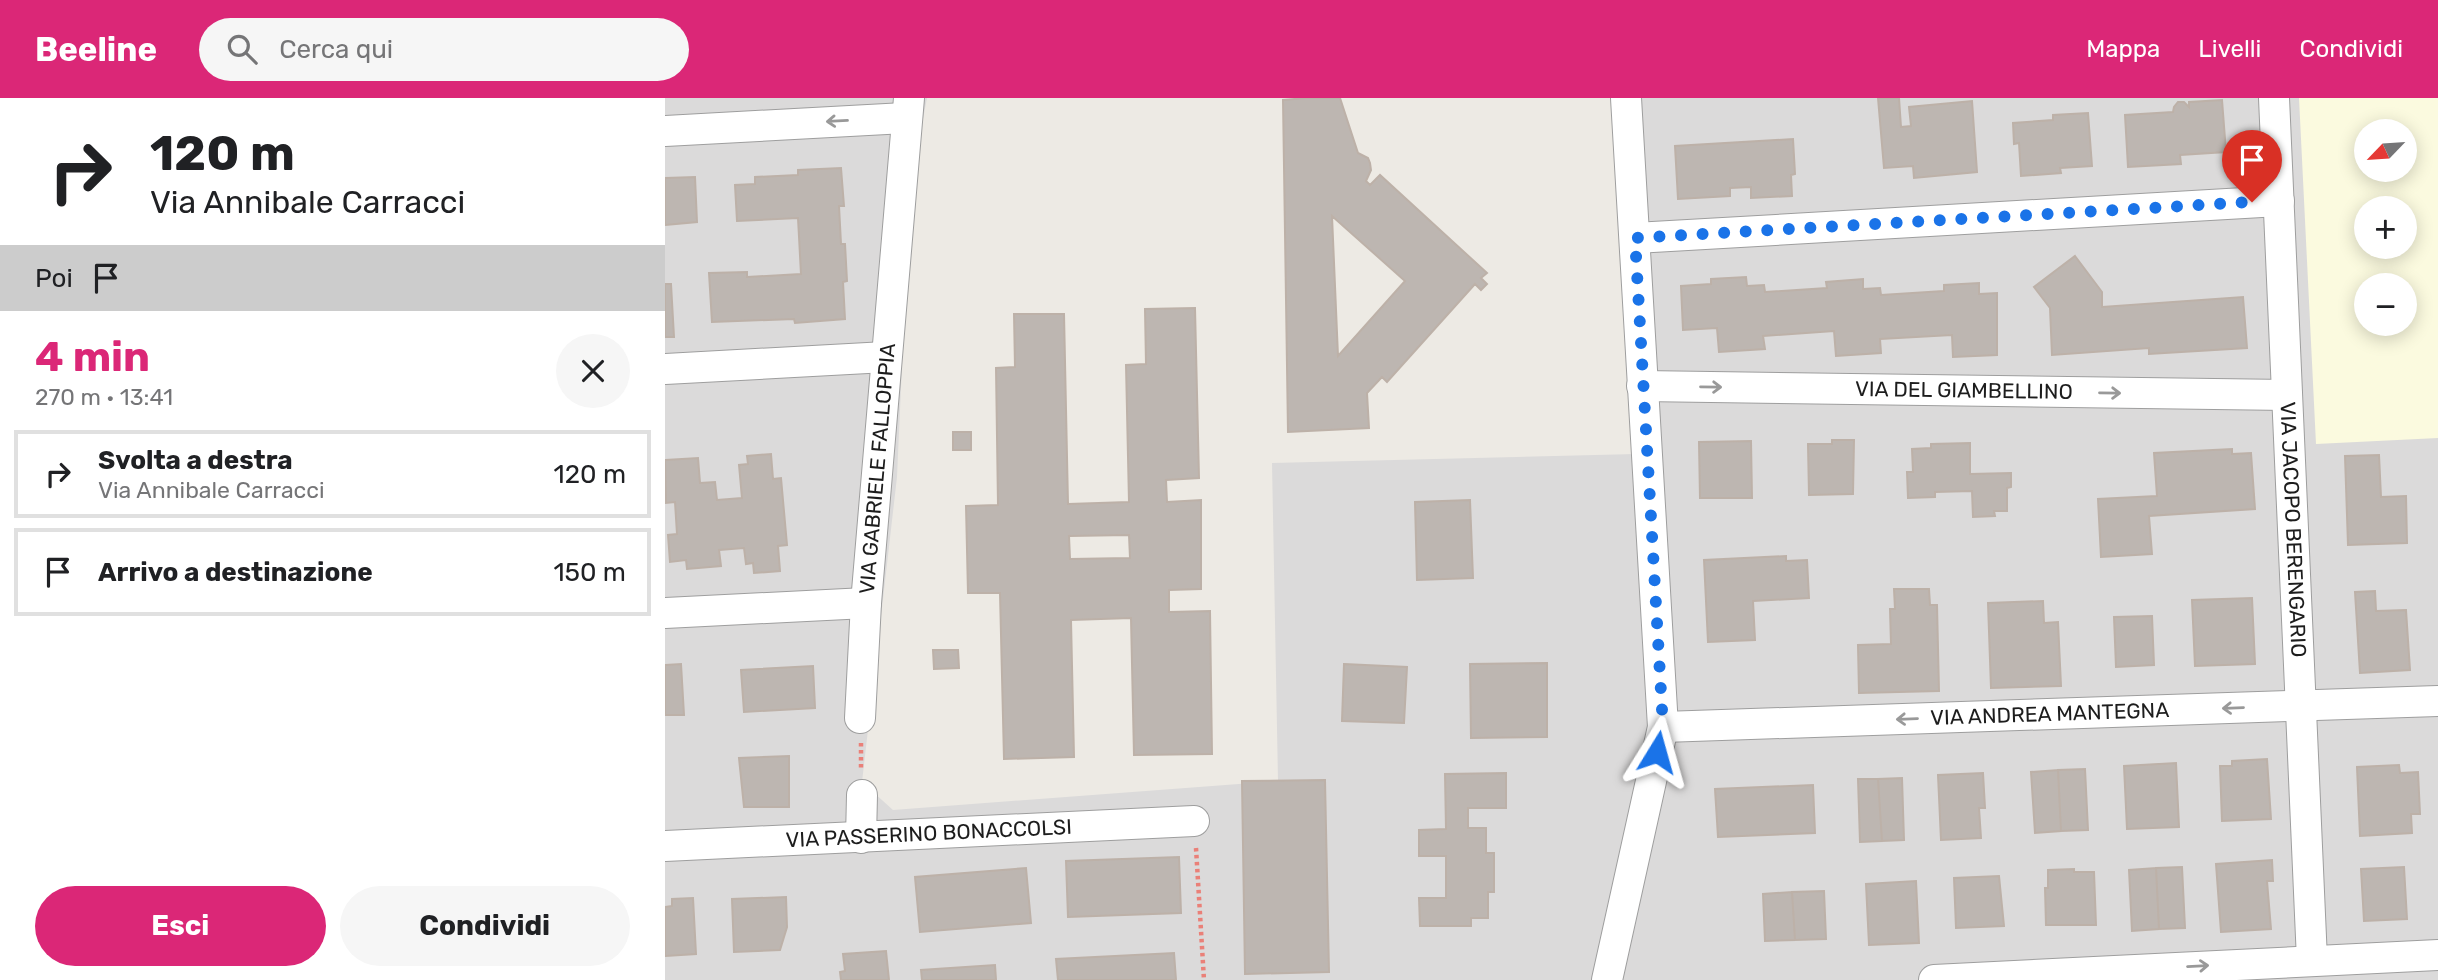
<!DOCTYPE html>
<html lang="it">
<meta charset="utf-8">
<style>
:root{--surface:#fff;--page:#f6f6f6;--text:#202124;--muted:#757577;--line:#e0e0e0;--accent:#db2777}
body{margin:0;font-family:Rubik,sans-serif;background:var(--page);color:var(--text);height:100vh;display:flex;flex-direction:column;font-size:26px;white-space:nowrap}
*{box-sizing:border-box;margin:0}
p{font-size:23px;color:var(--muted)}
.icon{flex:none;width:38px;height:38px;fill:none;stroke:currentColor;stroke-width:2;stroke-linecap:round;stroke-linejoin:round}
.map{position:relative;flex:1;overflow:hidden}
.panel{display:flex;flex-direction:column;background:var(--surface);width:665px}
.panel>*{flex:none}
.top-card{background:#fff;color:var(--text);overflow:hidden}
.needle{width:46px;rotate:245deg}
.controls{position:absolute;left:1689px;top:21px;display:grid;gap:14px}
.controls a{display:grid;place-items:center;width:63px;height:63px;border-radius:50%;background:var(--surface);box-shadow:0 4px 18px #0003;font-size:35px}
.pin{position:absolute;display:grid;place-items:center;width:60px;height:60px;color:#fff;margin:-72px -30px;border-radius:50% 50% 50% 0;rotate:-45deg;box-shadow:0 0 7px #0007}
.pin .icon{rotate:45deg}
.me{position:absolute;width:77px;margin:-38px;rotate:8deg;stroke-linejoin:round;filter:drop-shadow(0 0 5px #0008)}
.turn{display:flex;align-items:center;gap:24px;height:147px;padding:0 35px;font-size:32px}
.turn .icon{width:91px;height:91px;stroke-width:2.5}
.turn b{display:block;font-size:49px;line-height:60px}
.then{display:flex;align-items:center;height:66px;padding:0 35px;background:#0003;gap:14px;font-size:26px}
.round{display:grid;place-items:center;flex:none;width:74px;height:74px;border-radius:37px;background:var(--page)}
.summary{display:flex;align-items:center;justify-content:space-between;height:119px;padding:0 35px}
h1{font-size:42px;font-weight:700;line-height:52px;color:var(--accent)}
.cta{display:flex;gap:14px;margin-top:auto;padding:14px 35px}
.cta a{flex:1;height:80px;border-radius:42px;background:var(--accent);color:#fff;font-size:28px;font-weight:700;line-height:80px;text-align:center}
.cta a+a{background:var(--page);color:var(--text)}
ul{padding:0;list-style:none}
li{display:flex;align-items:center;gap:21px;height:88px;margin:0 14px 10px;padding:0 21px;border:4px solid var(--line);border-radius:0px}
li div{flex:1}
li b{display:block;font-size:26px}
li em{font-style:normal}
header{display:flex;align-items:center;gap:42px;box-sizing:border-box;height:98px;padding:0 35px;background:var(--accent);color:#fff}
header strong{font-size:33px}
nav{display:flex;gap:38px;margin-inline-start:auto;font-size:24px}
.search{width:490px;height:63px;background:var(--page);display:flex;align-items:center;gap:18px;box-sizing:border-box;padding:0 24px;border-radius:38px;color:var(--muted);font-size:26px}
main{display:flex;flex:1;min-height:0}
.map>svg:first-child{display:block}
.residential{fill:#dbdada;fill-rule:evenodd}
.education{fill:#fbfadf;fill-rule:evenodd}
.building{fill:#bdb6b1;stroke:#bdb1a8;stroke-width:2;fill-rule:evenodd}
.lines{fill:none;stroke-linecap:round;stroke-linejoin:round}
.minor-casing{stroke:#9e9e9e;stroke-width:32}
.path{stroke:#ea8078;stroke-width:4.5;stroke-dasharray:3.5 3.5;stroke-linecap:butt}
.minor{stroke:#fff;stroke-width:30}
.oneway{stroke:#999}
.route{stroke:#1a73e8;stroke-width:12;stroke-dasharray:0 21.6}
.labels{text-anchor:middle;stroke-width:5;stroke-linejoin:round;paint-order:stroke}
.street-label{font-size:21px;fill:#1d1d1d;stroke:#fff}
</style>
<header>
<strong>Beeline</strong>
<div class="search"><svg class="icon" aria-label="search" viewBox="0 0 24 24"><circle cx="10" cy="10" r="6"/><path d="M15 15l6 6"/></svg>Cerca qui</div>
<nav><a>Mappa</a><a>Livelli</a><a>Condividi</a></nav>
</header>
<main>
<section class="panel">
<div class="top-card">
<div class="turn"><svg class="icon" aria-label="right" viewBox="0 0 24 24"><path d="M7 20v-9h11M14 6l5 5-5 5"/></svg><div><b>120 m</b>Via Annibale Carracci</div></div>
<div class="then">Poi<svg class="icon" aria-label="arrive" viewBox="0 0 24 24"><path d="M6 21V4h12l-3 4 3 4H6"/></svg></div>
</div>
<div class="summary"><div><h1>4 min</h1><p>270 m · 13:41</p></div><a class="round"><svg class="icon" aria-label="close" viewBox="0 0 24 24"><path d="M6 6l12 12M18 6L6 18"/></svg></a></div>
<ul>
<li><svg class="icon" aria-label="right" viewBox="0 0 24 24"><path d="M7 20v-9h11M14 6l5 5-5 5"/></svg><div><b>Svolta a destra</b><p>Via Annibale Carracci</p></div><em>120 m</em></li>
<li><svg class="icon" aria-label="arrive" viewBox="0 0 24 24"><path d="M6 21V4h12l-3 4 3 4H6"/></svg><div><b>Arrivo a destinazione</b></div><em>150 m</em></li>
</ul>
<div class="cta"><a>Esci</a><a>Condividi</a></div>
</section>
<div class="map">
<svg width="1773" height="882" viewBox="0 0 1773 882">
<rect width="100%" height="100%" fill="#edeae4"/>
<path class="residential" d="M0 0H262L245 89 232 379 197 684 228 712 613 683 607 365 971 356 956 0H1773V882H0ZM1701 33H1740V72H1701ZM1701 110H1740V149H1701ZM1701 187H1740V226H1701Z"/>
<path class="education" d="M1634 0H1773V340L1651 346ZM1701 33H1740V72H1701ZM1701 110H1740V149H1701ZM1701 187H1740V226H1701Z"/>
<path class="building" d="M641 0H675L693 55 703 60 705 65 706 72 701 83 705 87 715 77 822 175 816 180 822 186 816 192 810 186 722 284 717 279 702 295 704 330 623 334 618 2ZM667 118 740 183 673 258Z
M1213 0H1234L1236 29 1246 28 1244 9 1307 3 1312 74 1249 80 1248 68 1219 70Z
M1557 2 1561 54 1515 57 1516 66 1463 69 1460 17 1508 14 1509 9 1513 4H1519L1524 9V4Z
M1423 15 1427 68 1395 70 1396 75 1356 78 1354 45 1349 46 1348 25 1388 22V17Z
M1128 41 1130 76 1126 77 1127 98 1086 100V89L1065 90V98L1013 101 1010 48Z
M176 70 179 108H174L176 146H180L182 183 178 184 180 221 130 225 129 221 47 224 44 175 82 174V179L136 176 133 120 72 123 70 87 90 86V79L133 77V72Z
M30 79 32 124 0 127V80Z
M1410 158 1437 194V209L1578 199 1582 250 1484 256V250L1387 257 1385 210 1369 189Z
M1081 179 1082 188 1099 187 1100 194 1162 190 1161 184 1198 181V191L1215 190 1216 197 1279 193V187L1314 185V196L1332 195V257L1288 259 1287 237 1215 241 1216 255 1171 258 1169 233 1098 238 1100 251 1054 254 1052 230 1018 232 1016 188 1046 186V181Z
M0 186H6L9 239H0Z
M530 210 534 380 501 382 502 404 536 402V491L504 492V514L545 513 547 656 469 657 466 520 406 522 409 659 339 661 335 495H303L301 408 333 407 331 270 350 269 349 216H399L403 406 464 404 461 267 481 266 480 211ZM464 437 465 460 405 461 404 438Z
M288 334H306V352H288Z
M1167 342H1189L1188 396 1144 397 1143 346H1167Z
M1086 343 1087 400H1035L1034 344Z
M1305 345V376L1346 375V389L1342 390V413H1329L1330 418 1308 419 1307 393 1270 394V399L1243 400 1242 374H1248L1247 351 1266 350V346Z
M1567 351V356L1586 355 1590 411 1484 418 1487 456 1436 459 1433 401 1492 398 1489 355Z
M106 356 108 381 116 380 122 447 113 448 115 473 89 475 88 465 81 466 79 450 54 452 56 468 22 471 21 462 5 464 3 437 12 436 10 404 1 405 0 362 33 360 35 385 50 384 52 402 77 400 74 367 83 366 82 358Z
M1714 357 1716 399 1741 398 1742 445 1683 447 1680 358Z
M805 402 808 480 752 482 750 404Z
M1121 458V463L1142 462 1144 500 1088 503 1090 542 1043 544 1039 462Z
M1229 491H1264L1265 507H1272L1274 593 1194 595 1193 547 1226 546 1225 511H1230Z
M1710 493 1711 513 1741 512 1745 572 1695 575 1690 494Z
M1587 500 1590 566 1530 568 1527 502Z
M1378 503 1379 525 1393 524 1396 588 1326 590 1323 505Z
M1487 518 1489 567 1451 569 1449 519Z
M268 552H293L294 570 269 571Z
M882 565V639L806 640 805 566Z
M16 566 19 617H0V567Z
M679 566 742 569 739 625 677 623Z
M148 568 150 610 79 614 76 572Z
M124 658V709H79L74 660Z
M1602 661 1606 721 1557 723 1555 668H1567V663Z
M1511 665 1514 729 1462 731 1459 668Z
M1734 667 1735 675 1753 674 1755 716H1746L1747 735 1695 738 1692 669Z
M1420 671 1423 732 1396 733 1393 672Z
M1393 672 1396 733 1370 735 1366 674Z
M841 675V710H803V730H821V755H829V794H823V820H806V828H755L754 800H781V758H754V732L781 731 780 676Z
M1318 675 1320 710H1314L1316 740 1276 742 1273 677Z
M1237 680 1239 742 1217 743 1213 681Z
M1193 681H1213L1217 743 1195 744Z
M660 682 664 874 580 876 577 683Z
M1148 687 1150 735 1053 739 1050 691Z
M514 759 516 815 403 819 401 763Z
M1607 762 1608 783H1602L1606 831 1556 834 1551 766Z
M1517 769 1520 830 1494 831 1491 770Z
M1739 769 1742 821 1699 823 1696 771Z
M361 770 366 825 255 834 250 779Z
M1491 770 1494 831 1467 833 1464 772Z
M1409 771V774H1429L1431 827H1381L1380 790H1383V772Z
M1334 778 1339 828 1291 830 1289 780Z
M1251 783 1254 845 1204 847 1201 786Z
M1159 793 1161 841 1130 842 1127 794Z
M1127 794 1130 842 1100 843 1098 796Z
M121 799 122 829 115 852 69 854 67 801Z
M28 800 31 856 0 858V809L7 808V801Z
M221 853 224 882H176L175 874 180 873 178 856Z
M509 855 511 882H393L391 861Z
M330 867 331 882H257L256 872Z"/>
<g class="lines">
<g class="minor-casing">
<g id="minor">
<path id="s1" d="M1609 0 1647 862"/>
<path d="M0 33 240 20"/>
<path d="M970 140 1614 103"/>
<path d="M0 271 221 259"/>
<path id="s2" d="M977 288 1622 297"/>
<path d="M0 515 201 505"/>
<path id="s3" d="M195 620 201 505 244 0"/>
<path id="s4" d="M998 629 1773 603"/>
<path d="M196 740 197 697"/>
<path id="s5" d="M0 748 529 723"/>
<path d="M942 882 998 629 961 0"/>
<path d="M1269 882 1773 857"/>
</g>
</g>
<path class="path" d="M196 645V672
M531 750 539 882"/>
<use href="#minor" class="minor"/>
</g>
<defs><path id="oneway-shaft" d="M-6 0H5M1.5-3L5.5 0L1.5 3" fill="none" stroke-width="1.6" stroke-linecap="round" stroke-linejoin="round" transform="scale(1.75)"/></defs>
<g class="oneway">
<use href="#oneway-shaft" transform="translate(172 23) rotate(177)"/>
<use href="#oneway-shaft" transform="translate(1046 289) rotate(1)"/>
<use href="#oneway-shaft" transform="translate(1445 295) rotate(1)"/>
<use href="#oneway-shaft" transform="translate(1568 610) rotate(178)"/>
<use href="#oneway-shaft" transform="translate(1242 621) rotate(178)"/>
<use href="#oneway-shaft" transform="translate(1533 868) rotate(-3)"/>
</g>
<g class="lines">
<path class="route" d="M992 654 998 629 970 140 1587 104"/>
</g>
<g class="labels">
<g class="street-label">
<text dy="7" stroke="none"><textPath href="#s2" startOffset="322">VIA DEL GIAMBELLINO</textPath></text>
<text dy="7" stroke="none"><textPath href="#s3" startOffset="250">VIA GABRIELE FALLOPPIA</textPath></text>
<text dy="7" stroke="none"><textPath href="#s1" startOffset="432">VIA JACOPO BERENGARIO</textPath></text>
<text dy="7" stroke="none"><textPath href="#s4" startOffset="387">VIA ANDREA MANTEGNA</textPath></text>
<text dy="7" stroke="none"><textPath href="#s5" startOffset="264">VIA PASSERINO BONACCOLSI</textPath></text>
</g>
</g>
</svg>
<div class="controls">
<a><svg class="needle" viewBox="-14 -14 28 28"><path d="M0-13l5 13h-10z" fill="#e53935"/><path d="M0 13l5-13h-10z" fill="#757577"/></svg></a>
<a>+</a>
<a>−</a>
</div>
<div class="pin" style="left:1587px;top:104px;background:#d93025"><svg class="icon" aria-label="arrive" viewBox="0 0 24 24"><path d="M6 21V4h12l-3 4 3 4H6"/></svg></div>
<svg class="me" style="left:992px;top:654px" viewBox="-20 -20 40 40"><path d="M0-17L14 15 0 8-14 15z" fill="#1a73e8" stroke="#fff" stroke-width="4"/></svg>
</div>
</main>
